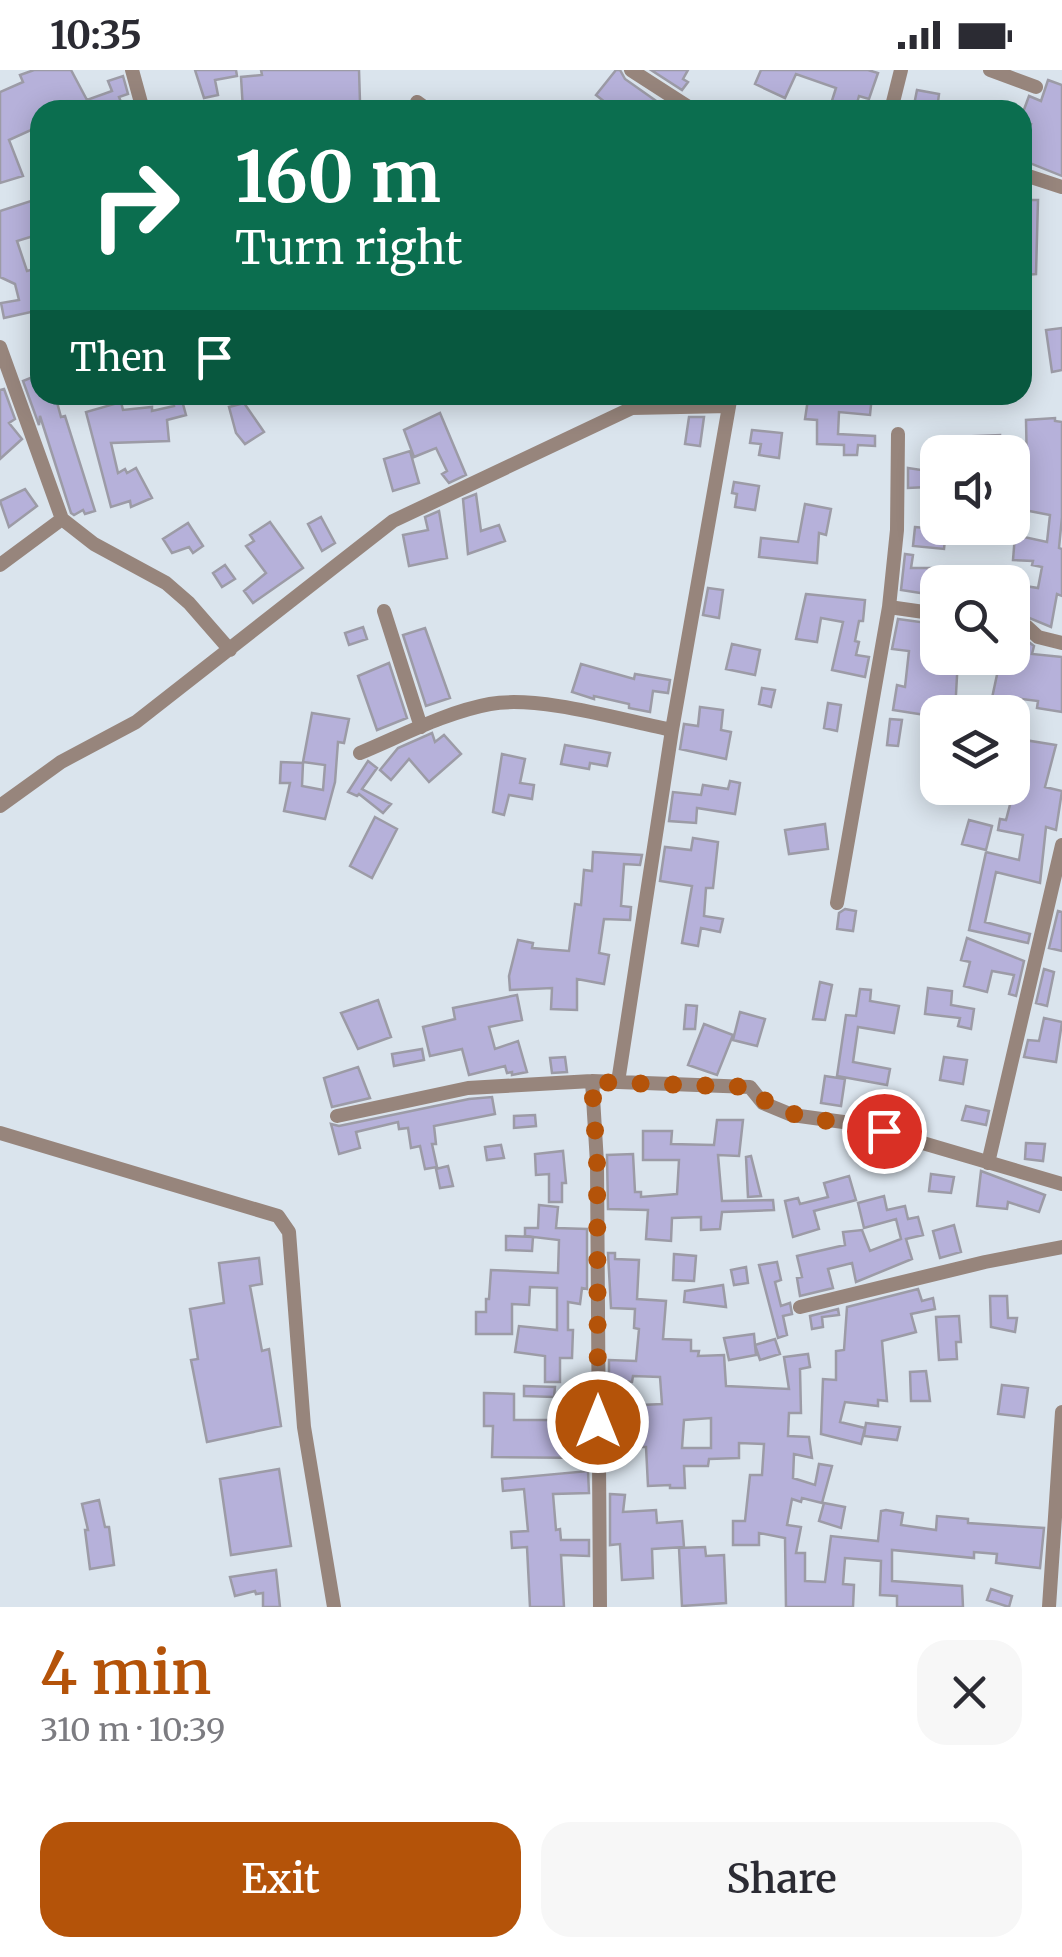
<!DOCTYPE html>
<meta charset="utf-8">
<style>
:root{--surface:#fff;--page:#f7f7f7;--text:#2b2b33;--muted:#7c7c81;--accent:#b45309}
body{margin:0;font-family:Merriweather,serif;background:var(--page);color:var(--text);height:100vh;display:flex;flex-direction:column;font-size:38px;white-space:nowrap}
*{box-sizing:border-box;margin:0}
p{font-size:32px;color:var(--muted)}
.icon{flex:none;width:55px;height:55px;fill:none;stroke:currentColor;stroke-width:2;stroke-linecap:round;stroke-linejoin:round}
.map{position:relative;height:1537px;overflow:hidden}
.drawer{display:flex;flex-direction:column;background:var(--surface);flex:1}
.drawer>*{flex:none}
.guide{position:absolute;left:30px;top:30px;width:1002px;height:305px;border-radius:30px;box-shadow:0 5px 25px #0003;background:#0b6e4f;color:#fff;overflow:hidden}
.controls{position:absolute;left:920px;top:365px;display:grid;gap:20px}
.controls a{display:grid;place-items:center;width:110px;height:110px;border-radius:20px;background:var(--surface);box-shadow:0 5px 25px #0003;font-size:50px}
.pin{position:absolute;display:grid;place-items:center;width:85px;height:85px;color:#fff;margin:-42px;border:5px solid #fff;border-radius:50%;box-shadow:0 2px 10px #0007}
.me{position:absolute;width:110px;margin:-55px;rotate:0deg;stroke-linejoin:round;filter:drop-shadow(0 0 8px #0008)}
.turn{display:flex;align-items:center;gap:35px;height:210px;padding:0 40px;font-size:45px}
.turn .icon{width:130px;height:130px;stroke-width:2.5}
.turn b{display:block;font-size:70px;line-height:85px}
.then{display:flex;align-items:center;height:95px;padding:0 40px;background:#0003;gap:20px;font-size:38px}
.round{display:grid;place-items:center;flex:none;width:105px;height:105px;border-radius:30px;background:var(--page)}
.summary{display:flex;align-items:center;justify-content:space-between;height:170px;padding:0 40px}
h1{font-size:60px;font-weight:600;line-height:75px;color:var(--accent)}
.primary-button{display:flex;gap:20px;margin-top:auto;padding:20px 40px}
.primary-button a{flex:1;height:115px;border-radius:30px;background:var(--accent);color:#fff;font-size:40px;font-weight:600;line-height:115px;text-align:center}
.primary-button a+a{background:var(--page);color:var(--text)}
.status{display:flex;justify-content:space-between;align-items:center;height:70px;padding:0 50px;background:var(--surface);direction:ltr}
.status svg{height:28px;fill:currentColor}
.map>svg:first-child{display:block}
.building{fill:#b6b1da;stroke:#9c9ba6;stroke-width:2.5;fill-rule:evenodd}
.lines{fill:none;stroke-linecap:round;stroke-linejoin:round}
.minor{stroke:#97857c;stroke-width:14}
.route{stroke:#b45309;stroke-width:18;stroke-dasharray:0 32.4}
</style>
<div class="status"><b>10:35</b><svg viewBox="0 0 49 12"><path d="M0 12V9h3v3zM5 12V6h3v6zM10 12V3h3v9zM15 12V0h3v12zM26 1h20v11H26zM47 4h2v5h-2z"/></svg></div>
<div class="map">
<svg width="1062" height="1537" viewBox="0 0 1062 1537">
<rect width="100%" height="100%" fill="#dae4ed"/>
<path class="building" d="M34 0H71L87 30 112 21 108 11 123 6 128 24 119 27 121 32 97 40H40V56L9 70 23 106 0 113V22L23 12 20 5Z
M195 0H236L237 6 215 10 218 25 204 28Z
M261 0H359L360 32 337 33 338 40 291 36 292 40H243L241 7 262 5Z
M616 0H620L625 9 669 40H615L596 25Z
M651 0H688L683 9 688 12 682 20Z
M761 0H868L878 3 869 29 859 26 855 40H829L836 18 796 4 785 28 755 14Z
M1048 10 1062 15V106L1022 90V77L1031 54 1022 51V45L1029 26 1041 31Z
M917 20 939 24 937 40H913Z
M34 130 40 146V164L17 171 27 201 34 199 40 218V240L4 248 1 233 19 230 15 214 0 207V141Z
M1022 130H1038L1036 204 1025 205Z
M1062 258V300L1052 302 1046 260Z
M40 304V325H55L61 347 65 346 95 441 85 444 83 440 74 445 71 443 40 346 39 355 23 311Z
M4 319 15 349 9 353 22 369 0 389V320Z
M172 325H204V328L183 334 186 345 167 350 169 371 111 373 118 403 125 399 127 403 136 398 152 428 131 437 130 431 111 437 86 342 121 332 123 340 152 337V341L174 336Z
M822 325H872L870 345 839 342 838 364 875 366V376L858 375 857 385H844V375L817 374V350L805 349 808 329 822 331Z
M244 333 264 362 245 374 236 363 229 337Z
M440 343 466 405 449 413 442 404 447 401 436 378 414 387 404 360Z
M689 347H704L700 376 685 374Z
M1055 348V351L1062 352V447L1059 478 1062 479V526L1057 524 1051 557 1022 545 1025 516 1038 518 1042 497 1032 495 1033 491 1013 490 1015 465 1047 472 1050 445 1014 438 1016 400 1027 401 1026 350Z
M752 360 782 363 779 388 759 385 761 374 750 373Z
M1000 365 999 382H956L955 367Z
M410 381 419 413 393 421 384 389Z
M908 398 928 401V417L908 418Z
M734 412 759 416 755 440 735 437 737 424 732 423Z
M25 419 37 436 9 457 0 431Z
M476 424 481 461 499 455 505 471 468 484 463 429Z
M805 434 831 439 826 465 819 463 817 493 759 487 761 468 798 472Z
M439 441 447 488 409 496 403 465 428 460 425 447Z
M321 447 335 473 322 481 308 454Z
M270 452 303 498 253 533 244 521 266 503 246 476 254 471 250 465Z
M188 453 203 476 193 483 189 477 172 483 163 469Z
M915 457 946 460 944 479 913 476Z
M905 484 913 485 911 498H948L946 512H938V519L928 518 927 524 901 520Z
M225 495 235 509 222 517 213 503Z
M708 518 723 520 719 548 703 545Z
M806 524 865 530 863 551H859L855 571 859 572 856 585 869 587 865 607 832 600 843 552 821 548 817 572 796 569Z
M898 549 935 554 932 588H958L955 642H938V647L893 640 897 615 905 617 909 581 892 579Z
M363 557 367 569 349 575 345 563Z
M425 558 450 628 426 636 403 565Z
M1012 567 1026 570 1034 576 1032 584 1062 587V642L1037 638 1038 631 1014 628 1012 642H989L998 600 990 599 992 588H1012Z
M732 574 760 580 755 605 726 599Z
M389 593 407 648 377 660 358 606Z
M581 594 634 609 635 604 670 610 668 623 653 621 650 642 629 638V634L594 626V629L572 622Z
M762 618 775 620 771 637 759 634Z
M828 633 841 635 837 661 824 658Z
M700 637 723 640 721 660 731 662 726 689 680 679 684 654 698 656Z
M312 643 349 649 344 673 338 672 335 712 325 749 284 741 290 713H280L281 692 303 693 302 716 323 720 325 695 303 692Z
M890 649 902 650 898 676 887 675Z
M432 663 435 672 444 665 461 684 429 712 409 689 391 710 380 700 398 678Z
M1012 668 1056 675 1045 717 1062 721 1056 760 1046 757 1040 813 996 802 985 852 1030 864 1028 873 969 860 986 782 1019 790 1023 765 998 760 1000 749 1006 750 1012 727Z
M565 675 610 683 607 696 590 693 589 699 561 694Z
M502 684 525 689 520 713 534 715 532 729 509 725 504 745 493 742Z
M368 691 377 698 362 719 391 734 383 743 359 724 357 726 348 722Z
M730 711 740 713 735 744 697 738 696 753 669 751 673 722 701 725 703 715 728 719Z
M375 747 397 759 372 808 350 796Z
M969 750 992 756 986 780 962 774Z
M825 754 828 779 789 784 785 760Z
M693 768 718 772 713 818H706L704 846 723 849 720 862 701 858 698 876 682 873 692 816 660 811 665 777 691 780Z
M593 782 642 785 640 795 624 794 621 836 631 837 630 850 604 849 599 883 609 885 604 914 577 909V940L551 939 552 918 510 920 509 906 518 870 533 873 532 878 569 881 575 834 581 835 584 800 592 801Z
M845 839 856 841 853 861 837 859 839 843Z
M1058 841 1062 842V881L1049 878Z
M967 868 1024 891 1016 926 1009 924 1014 905 992 901 987 922 964 916 970 892 961 890Z
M1044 899 1054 902 1047 936 1036 933Z
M820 912 832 915 825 950 813 949Z
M928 918 952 921 951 935 974 939 971 959 958 956 960 948 925 944Z
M860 919 871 920 870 931 899 936 894 963 858 957 853 992 890 999 887 1015 837 1006 846 945 856 946Z
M517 925 522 950 489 957 495 979 518 971 527 1002 512 1005V1002L507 1003 505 996 469 1005 462 979 430 986 423 957 455 949 453 938Z
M378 930 391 967 358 979 341 943Z
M686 935 697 936 695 959H684Z
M740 942 765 949 757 976 733 970Z
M1044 948 1062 952 1056 992 1024 987 1028 970 1039 971Z
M704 954 733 965 717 1005 688 995Z
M422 979 424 990 394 996 392 984Z
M565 987 567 1002 552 1003 550 988Z
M944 987 967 990 963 1014 940 1010Z
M358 997 370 1028 332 1037 324 1008Z
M825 1006 845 1009 841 1036 821 1033Z
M492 1027 495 1044 434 1056 436 1074H432L437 1097 425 1099 420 1076 411 1078 408 1058 399 1059 398 1052 356 1062 360 1078 339 1084 331 1054 339 1056 469 1029Z
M966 1036 989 1041 986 1055 962 1050Z
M535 1045 536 1056 514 1058V1046Z
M717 1050H743L739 1086 718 1085 722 1131 773 1130 774 1140 722 1142 720 1159 701 1160V1147L672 1148 671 1171 646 1169 648 1140 608 1139 607 1085 633 1084 635 1122H641V1127L677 1124 679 1090H643V1061H672L671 1074 714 1075Z
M1026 1073 1045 1074 1043 1091 1025 1089Z
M501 1075 504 1088 487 1090 485 1077Z
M563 1081 566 1113H562V1132H549V1104L536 1105 535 1084Z
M751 1086 761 1126 748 1127 746 1087Z
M448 1096 453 1116 440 1118 436 1099Z
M981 1101 1045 1125 1039 1142 1008 1132 1007 1139 977 1136Z
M931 1104 954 1107 951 1123 929 1121Z
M849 1106 856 1130 814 1141 819 1159 793 1167 785 1131 798 1128 800 1134 828 1127 824 1113Z
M884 1126 887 1140 905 1136 908 1149 918 1147 923 1165 906 1169 912 1189 856 1212 852 1193 828 1199 833 1218 800 1226 797 1208 802 1207 797 1186 845 1175 843 1162 862 1160 870 1181 901 1169 896 1149 864 1158 858 1133Z
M539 1135 558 1137 556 1158 587 1159V1219L582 1218 580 1234 568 1232V1260H573L572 1288H560V1312H545V1286L515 1282 519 1256 557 1260V1218L530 1217 529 1235 512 1234V1264H476V1242H486V1229H489L491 1200 558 1203 559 1170 525 1166V1158H538Z
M954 1155 961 1182 940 1188 933 1161Z
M506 1166 533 1167 532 1181 506 1180Z
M608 1183H615V1189L639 1190 637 1229 666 1231 663 1269 691 1270V1281H699L698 1286 724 1285 726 1316 789 1319 784 1287 808 1284 810 1297 800 1299 801 1343H789L788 1366 809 1367 812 1388 794 1384 793 1408 815 1415 819 1394 832 1396 822 1433 802 1428 801 1432 792 1429 787 1455 801 1457 796 1483H805V1511L825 1512 831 1466 878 1471 881 1441 886 1440 903 1443 901 1455 936 1460 937 1446 968 1449V1453L1044 1458 1040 1498 996 1493 997 1484 974 1482V1488L892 1480V1511L962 1516 963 1537H897V1526L880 1525 881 1491 845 1488 843 1514 854 1515 853 1537H786L785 1468 759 1463V1475H733V1451H745L750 1405H762L764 1374 739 1373V1388L709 1389 708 1396H684L685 1418H670V1415L648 1416 646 1377H620L619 1336 662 1334 660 1307 633 1306 632 1312 609 1310V1290L636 1291 639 1259 634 1258 635 1239 611 1238ZM711 1348V1378H682L684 1350Z
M674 1184 696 1186 694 1211 673 1210Z
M259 1188 262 1214 250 1216 262 1281 269 1279 281 1356 207 1372 191 1290 198 1289 190 1239 224 1233 219 1193Z
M777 1192 781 1210 775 1212 781 1236 790 1233 792 1244 783 1246 787 1265 778 1268 759 1195Z
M746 1197 748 1213 734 1215 731 1200Z
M723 1215 726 1237 684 1232 685 1221Z
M918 1219 922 1231 933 1228 935 1239 911 1244 916 1262 882 1271 887 1331 878 1330V1336L845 1332 840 1352 865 1358 861 1374 821 1364 823 1309 836 1310V1281L844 1280 847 1237Z
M990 1226H1007L1008 1248H1017L1015 1262 991 1257Z
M838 1239 839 1245 822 1247 823 1257 812 1259 810 1246Z
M959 1246 961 1272H956L957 1289 939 1290 936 1247Z
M754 1264 755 1275 775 1269 780 1284 760 1290 755 1275 756 1285 729 1290 724 1268Z
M926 1301 930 1331H911L910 1302Z
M1002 1315 1028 1318 1024 1347 998 1344Z
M524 1316 555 1317 554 1327 524 1326Z
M484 1323 514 1324V1350H585L588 1388 492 1387 493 1356H484Z
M866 1353 900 1357 897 1370 864 1366Z
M279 1399 291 1476 231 1485 220 1409Z
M588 1401 589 1423 553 1424 556 1460 560 1459 561 1470H589V1486L561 1485 564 1537H530L527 1477 512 1478 511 1462 528 1461 524 1419 503 1421 502 1409Z
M610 1424 625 1425 623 1442 656 1440 657 1453 682 1451 684 1477 652 1479 653 1508 622 1510 620 1474 610 1475Z
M99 1430 105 1457H109L114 1495 90 1499 85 1460H88L82 1434Z
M824 1433 845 1437 841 1458 819 1451Z
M705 1477 706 1486 724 1485 726 1533 682 1536 679 1478Z
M276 1500 280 1537H263V1523L256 1524 255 1521 235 1526 230 1507Z
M991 1519 1012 1526 1009 1537 987 1530Z"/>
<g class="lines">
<path class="minor" d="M132 0 143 40
M631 0 693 40
M990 0 1036 17
M417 32 428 40
M891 40 901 0
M1022 104 1062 117
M0 277 62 449 94 474 166 513 189 533 230 580
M0 495 62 449
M889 537 938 544
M384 541 421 657
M1012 555 1026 556 1038 567 1062 573
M360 683C401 666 446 642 490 634 539 625 622 650 672 660
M0 736 61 692 136 652 393 451 632 338 729 336
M837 833 889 537 897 460 898 364
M592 1011 597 1093 600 1537
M618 1012 672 660 731 325
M337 1046 468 1018 592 1011 750 1017 763 1033 792 1045 858 1054 1062 1114
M0 1063 278 1146 289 1162 304 1357 334 1537
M988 1093 1062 775
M800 1237 985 1192 1062 1177
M1049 1537 1062 1342"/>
</g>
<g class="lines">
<path class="route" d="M598 1352 597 1092 592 1012 750 1017C782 1055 839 1048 884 1061"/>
</g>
</svg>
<div class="controls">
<a><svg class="icon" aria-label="sound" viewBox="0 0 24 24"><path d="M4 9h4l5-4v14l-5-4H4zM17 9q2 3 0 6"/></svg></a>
<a><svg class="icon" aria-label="search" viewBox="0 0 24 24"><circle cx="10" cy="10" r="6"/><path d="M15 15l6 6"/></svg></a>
<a><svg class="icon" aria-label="layers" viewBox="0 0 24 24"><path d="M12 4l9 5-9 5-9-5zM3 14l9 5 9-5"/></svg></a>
</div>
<div class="pin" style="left:884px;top:1061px;background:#d93025"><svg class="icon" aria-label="arrive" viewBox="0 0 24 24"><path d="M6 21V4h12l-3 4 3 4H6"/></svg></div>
<svg class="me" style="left:598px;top:1352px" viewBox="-20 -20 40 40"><circle r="17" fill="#b45309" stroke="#fff" stroke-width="3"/><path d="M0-11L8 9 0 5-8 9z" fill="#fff"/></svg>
<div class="guide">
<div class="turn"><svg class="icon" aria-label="right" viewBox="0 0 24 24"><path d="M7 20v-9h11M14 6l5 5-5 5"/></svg><div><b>160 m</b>Turn right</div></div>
<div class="then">Then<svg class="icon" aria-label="arrive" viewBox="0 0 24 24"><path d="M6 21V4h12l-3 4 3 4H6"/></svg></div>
</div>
</div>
<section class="drawer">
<div class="summary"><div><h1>4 min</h1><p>310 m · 10:39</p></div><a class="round"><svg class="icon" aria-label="close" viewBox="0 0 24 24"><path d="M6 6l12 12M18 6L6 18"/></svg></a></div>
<div class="primary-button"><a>Exit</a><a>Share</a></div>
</section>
